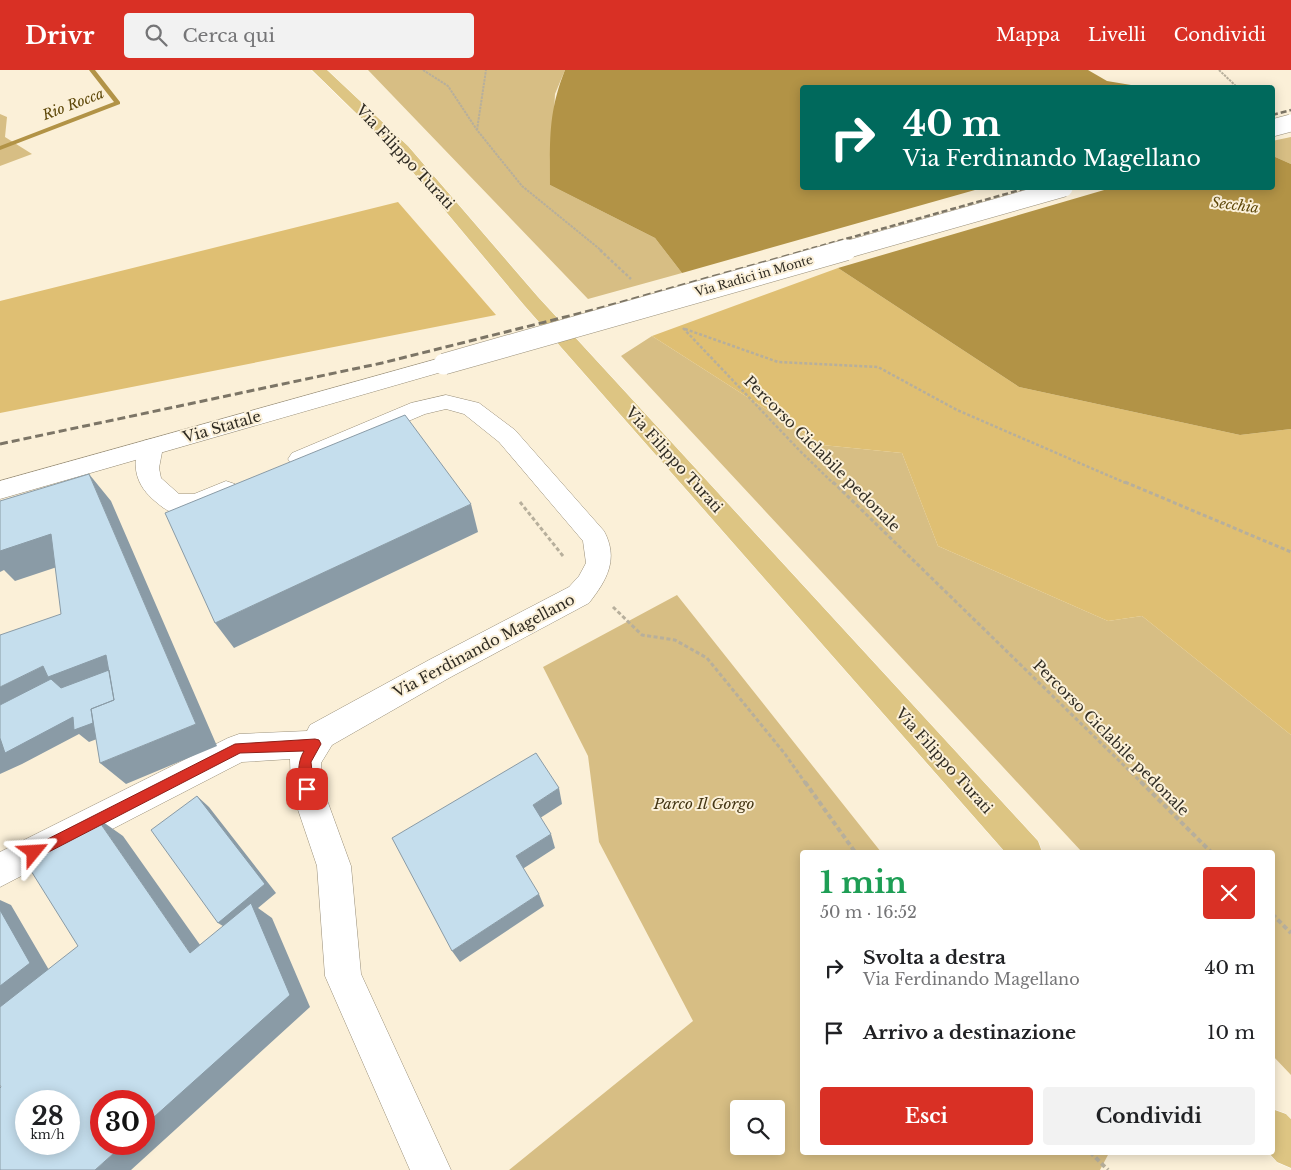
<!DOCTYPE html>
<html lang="it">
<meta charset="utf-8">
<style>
:root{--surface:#fff;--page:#f2f2f2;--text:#202124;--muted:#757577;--accent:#d93025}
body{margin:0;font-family:"Libre Baskerville",serif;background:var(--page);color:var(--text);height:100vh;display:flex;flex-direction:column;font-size:19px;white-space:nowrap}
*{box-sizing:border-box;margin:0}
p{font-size:16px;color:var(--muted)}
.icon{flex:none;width:28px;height:28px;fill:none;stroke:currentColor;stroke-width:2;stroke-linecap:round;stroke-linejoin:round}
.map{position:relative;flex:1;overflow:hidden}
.sheet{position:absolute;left:800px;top:780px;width:475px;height:305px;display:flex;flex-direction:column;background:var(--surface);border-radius:5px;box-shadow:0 2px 12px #0003}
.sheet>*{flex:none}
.hud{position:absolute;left:800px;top:15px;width:475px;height:105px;border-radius:5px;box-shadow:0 2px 12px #0003;background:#00695c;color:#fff;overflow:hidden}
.tools{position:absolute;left:730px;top:1030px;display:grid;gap:10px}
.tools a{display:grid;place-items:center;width:55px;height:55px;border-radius:5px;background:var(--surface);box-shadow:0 2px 12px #0003;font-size:25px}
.speed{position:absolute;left:15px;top:1020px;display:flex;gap:10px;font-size:25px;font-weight:700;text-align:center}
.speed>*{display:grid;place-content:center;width:65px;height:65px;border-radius:50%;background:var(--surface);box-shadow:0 2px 12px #0003;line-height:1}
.speed small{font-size:12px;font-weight:400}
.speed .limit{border:8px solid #d22;background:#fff;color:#111}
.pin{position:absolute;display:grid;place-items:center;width:42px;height:42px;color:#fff;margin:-21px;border-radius:10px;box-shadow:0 2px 8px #0006}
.me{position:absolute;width:55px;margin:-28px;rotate:63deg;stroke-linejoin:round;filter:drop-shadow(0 0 4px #0008)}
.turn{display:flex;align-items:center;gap:18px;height:105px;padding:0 20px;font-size:22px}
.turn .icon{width:65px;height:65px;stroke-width:2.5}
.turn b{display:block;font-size:35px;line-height:42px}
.round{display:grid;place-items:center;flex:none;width:52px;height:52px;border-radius:5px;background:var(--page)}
.head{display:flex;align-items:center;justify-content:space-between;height:85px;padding:0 20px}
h1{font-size:30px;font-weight:700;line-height:38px;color:#1e9e55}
.cta{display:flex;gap:10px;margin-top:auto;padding:10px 20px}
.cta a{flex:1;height:58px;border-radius:5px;background:var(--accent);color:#fff;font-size:20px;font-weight:700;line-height:58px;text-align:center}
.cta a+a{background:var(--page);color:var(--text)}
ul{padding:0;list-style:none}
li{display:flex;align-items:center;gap:15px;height:65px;padding:0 20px}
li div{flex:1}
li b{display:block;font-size:19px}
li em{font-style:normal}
header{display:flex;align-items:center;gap:30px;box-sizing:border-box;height:70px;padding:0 25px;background:var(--accent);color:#fff}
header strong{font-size:24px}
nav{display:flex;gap:28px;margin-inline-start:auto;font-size:18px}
.search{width:350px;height:45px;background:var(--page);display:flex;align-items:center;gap:12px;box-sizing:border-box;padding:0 18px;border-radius:5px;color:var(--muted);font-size:19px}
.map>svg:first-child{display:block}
.green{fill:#d7be84;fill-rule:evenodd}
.forest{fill:#dfbf73}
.water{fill:#b29346}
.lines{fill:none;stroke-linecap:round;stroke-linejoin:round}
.stream{fill:#b29346;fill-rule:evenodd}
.street-casing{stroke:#988e78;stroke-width:1}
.secondary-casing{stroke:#988e78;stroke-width:1}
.primary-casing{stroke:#fff;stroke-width:1}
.path-far3{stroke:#b7af9c;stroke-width:2;stroke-dasharray:2.5 1;stroke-linecap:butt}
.path-far2{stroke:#b7af9c;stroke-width:2.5;stroke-dasharray:3 2;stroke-linecap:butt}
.path-far1{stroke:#b7af9c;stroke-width:3;stroke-dasharray:4 2.5;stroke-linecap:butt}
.path{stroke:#b7af9c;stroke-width:4;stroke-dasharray:5 3;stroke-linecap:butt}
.street{fill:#fff;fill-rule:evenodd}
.secondary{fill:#fff;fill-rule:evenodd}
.primary{fill:#ddc583;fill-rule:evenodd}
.rail-far1{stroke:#7c7566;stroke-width:2.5;stroke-dasharray:6 3;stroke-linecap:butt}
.rail{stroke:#7c7566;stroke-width:3;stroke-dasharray:8 4;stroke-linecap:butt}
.secondary-bridge-far1-casing{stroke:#988e78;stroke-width:18;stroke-linecap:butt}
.secondary-bridge-casing{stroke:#988e78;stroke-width:22;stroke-linecap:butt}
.secondary-bridge-far1{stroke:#fff;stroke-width:17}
.secondary-bridge{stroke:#fff;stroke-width:21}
.shaded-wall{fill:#8a9ba6}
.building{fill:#c5deed;stroke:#8a9ba6;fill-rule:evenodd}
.route{fill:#d93025;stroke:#8d1f18}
.labels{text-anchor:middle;stroke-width:4;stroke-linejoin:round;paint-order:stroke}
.far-street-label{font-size:12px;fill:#302c23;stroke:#fbf0d8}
.far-water-label{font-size:14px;font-style:italic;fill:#5d4708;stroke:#fbf0d8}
.street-label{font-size:15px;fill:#302c23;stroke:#fbf0d8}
.park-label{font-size:15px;font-style:italic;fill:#443614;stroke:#fbf0d8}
</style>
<header>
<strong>Drivr</strong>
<div class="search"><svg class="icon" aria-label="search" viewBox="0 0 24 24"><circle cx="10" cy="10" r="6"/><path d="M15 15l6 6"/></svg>Cerca qui</div>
<nav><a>Mappa</a><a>Livelli</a><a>Condividi</a></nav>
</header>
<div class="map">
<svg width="1291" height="1100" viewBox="0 0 1291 1100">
<rect width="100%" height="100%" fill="#fbf0d8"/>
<path class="green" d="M368 0H565L555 24 550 115 655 168 682 203 588 229Z
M0 44 7 47 5 67 32 84 0 96Z
M1291 67V94L1273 86 1272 71Z
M652 266 822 375 902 383 938 476 1108 551 1142 546 1291 665V1005L1273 986 1272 782H1082L621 286Z
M677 525 881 782H802V1082L1109 1083 1100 1100H509L693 951 599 772 588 686 543 597ZM739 1039H776V1076H739Z"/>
<path class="forest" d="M398 132 496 245 0 343V231Z
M838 198 1019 317 1240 365 1291 359V665L1142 546 1108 551 938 476 902 383 822 375 652 266Z"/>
<path class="water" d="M565 0H1088L1107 11 1143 17 802 18V118H982L682 203 655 168 550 115C550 70 548 43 565 0Z
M1273 86 1291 94V359L1240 365 1019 317 838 198 1111 118H1272Z"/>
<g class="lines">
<path class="stream" d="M89 0H95L120 32V34L0 80V76L114 32Z"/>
<g class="street-casing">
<path id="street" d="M446 325 479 333 515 360 604 461C619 489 607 510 589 533L449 608 332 675 321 693 323 719 351 796 361 904 451 1100H410L325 906 317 796 291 719 290 689 242 692 0 817V782L228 668 239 664 307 661 310 655 429 590 569 517 579 506 586 493 583 471 499 372 464 344 446 339 425 344 300 397 292 395 288 389 292 383 411 333Z
M151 369 159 371 163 377 159 398 161 408 179 424H194L226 411 235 414 238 420C233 428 225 430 217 434 203 441 187 445 172 442 165 440 161 436 156 432 136 416 129 394 143 371Z"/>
</g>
<g class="secondary-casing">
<path id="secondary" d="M444 287 452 289 455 294 452 299 0 429V411Z"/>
</g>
<g class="primary-casing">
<path id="primary" d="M312 0H327L408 76 538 227 1038 771 1042 782H1005L524 235 396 82Z
M1272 1039 1286 1044 1291 1049V1098L1277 1092 1268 1082H1272Z"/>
</g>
<path class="path-far3" d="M423 0 448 16 477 60 522 116 602 181
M1219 0 1238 18
M477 60 486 0"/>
<path class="path-far2" d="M600 180 631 209
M683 258 800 381 834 414
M685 259 778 292 878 297 957 340 1128 414"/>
<path class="path-far1" d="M833 412 1143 714
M1125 412 1291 482
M520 432 563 486
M613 537 642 565 675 570 707 588 785 684 806 714"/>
<path class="path" d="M805 712 855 782
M1141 712 1211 782
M1272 844 1291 863
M1090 1082 1108 1100"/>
<use href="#street" class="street"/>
<use href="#secondary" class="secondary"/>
<use href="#primary" class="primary"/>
<path class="rail-far1" d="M1272 45 1291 40
M803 181 1027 118"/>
<path class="rail" d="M0 374 382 293 597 239 808 180"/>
<g class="secondary-bridge-far1-casing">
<path id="secondary-bridge-far1" d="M1272 58 1291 53
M842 181 1064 118"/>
</g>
<g class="secondary-bridge-casing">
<path id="secondary-bridge" d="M444 294 846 180"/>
</g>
<use href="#secondary-bridge-far1" class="secondary-bridge-far1"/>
<use href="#secondary-bridge" class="secondary-bridge"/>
</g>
<path class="shaded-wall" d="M89 404 111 431 217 676 126 714 100 693 196 654Z
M471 434 478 462 234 578 215 553Z
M0 448 51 464 75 491 15 511 4 500 0 502Z
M106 585 139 653 89 672 79 664 22 694 0 704V617L43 596Z
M559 718 562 734 537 750 533 735Z
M197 726 209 737 276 823 258 838 272 848 310 937 131 1100H95L124 1074H144V1056L231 861 218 853Z
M96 747 123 766 215 896 190 883Z
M551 764 555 778 521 800 516 786Z
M539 824 544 836 460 892 452 881Z
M0 830 11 835 49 900 0 938Z"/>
<path class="building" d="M405 345 471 434 215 553 165 443Z
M89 404 196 654 100 693 91 639 114 630 106 585 48 607 43 596 0 617V565L61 544 51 464 0 481V431Z
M109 600 114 630 91 639 93 653 74 660 73 647 5 683 0 668V635L51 609 61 618Z
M536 683 559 718 533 735 551 764 516 786 539 824 452 881 392 768Z
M197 726 265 814 218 853 151 760Z
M96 747 190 883 251 833 290 925 144 1056V1031H101V1074H124L95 1100H0V1018L1 1017 0 1015V937L78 876 28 796ZM26 1031H69V1074H26Z
M0 840 30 893 0 916Z"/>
<path class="route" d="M315 669 319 670 321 674 311 692 314 719 312 723 307 725 303 723C297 710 297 692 304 681L240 683 39 787 34 789 30 787 28 782 30 778 235 674Z"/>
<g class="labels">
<g class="far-street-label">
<text transform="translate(754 206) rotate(-16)" y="4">Via Radici in Monte</text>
</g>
<g class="far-water-label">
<text transform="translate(73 34) rotate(-21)" y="5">Rio Rocca</text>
<text transform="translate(1235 135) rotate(7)" y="5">Secchia</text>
</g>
<g class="street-label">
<text transform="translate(405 87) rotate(47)" y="5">Via Filippo Turati</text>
<text transform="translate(222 357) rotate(-16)" y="5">Via Statale</text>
<text transform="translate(822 384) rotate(45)" y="5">Percorso Ciclabile pedonale</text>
<text transform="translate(674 390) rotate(48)" y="5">Via Filippo Turati</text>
<text transform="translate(484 576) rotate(-28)" y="5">Via Ferdinando Magellano</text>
<text transform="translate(1111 668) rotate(45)" y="5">Percorso Ciclabile pedonale</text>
<text transform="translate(944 691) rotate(48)" y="5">Via Filippo Turati</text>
</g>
<g class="park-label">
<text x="704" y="739">Parco Il Gorgo</text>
</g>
</g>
</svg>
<div class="tools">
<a><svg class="icon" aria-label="search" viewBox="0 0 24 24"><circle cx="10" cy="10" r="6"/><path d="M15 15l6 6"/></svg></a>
</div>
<div class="speed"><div>28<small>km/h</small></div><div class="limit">30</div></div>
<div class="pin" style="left:307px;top:719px;background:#d93025"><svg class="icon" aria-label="arrive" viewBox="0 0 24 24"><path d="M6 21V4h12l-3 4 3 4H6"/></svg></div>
<svg class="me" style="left:34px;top:782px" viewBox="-20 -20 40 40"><path d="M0-17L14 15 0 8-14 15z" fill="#d93025" stroke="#fff" stroke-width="4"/></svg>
<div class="hud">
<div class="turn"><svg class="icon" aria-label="right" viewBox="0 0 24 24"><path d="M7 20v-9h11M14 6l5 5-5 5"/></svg><div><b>40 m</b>Via Ferdinando Magellano</div></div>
</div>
<section class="sheet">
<div class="head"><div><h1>1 min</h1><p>50 m · 16:52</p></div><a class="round" style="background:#d93025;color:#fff"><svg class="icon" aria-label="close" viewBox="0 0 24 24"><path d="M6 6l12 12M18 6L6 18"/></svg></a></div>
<ul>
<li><svg class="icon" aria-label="right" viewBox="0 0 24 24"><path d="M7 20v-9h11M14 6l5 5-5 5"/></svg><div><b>Svolta a destra</b><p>Via Ferdinando Magellano</p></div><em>40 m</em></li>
<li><svg class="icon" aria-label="arrive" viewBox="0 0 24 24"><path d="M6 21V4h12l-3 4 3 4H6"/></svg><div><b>Arrivo a destinazione</b></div><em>10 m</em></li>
</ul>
<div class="cta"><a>Esci</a><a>Condividi</a></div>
</section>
</div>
